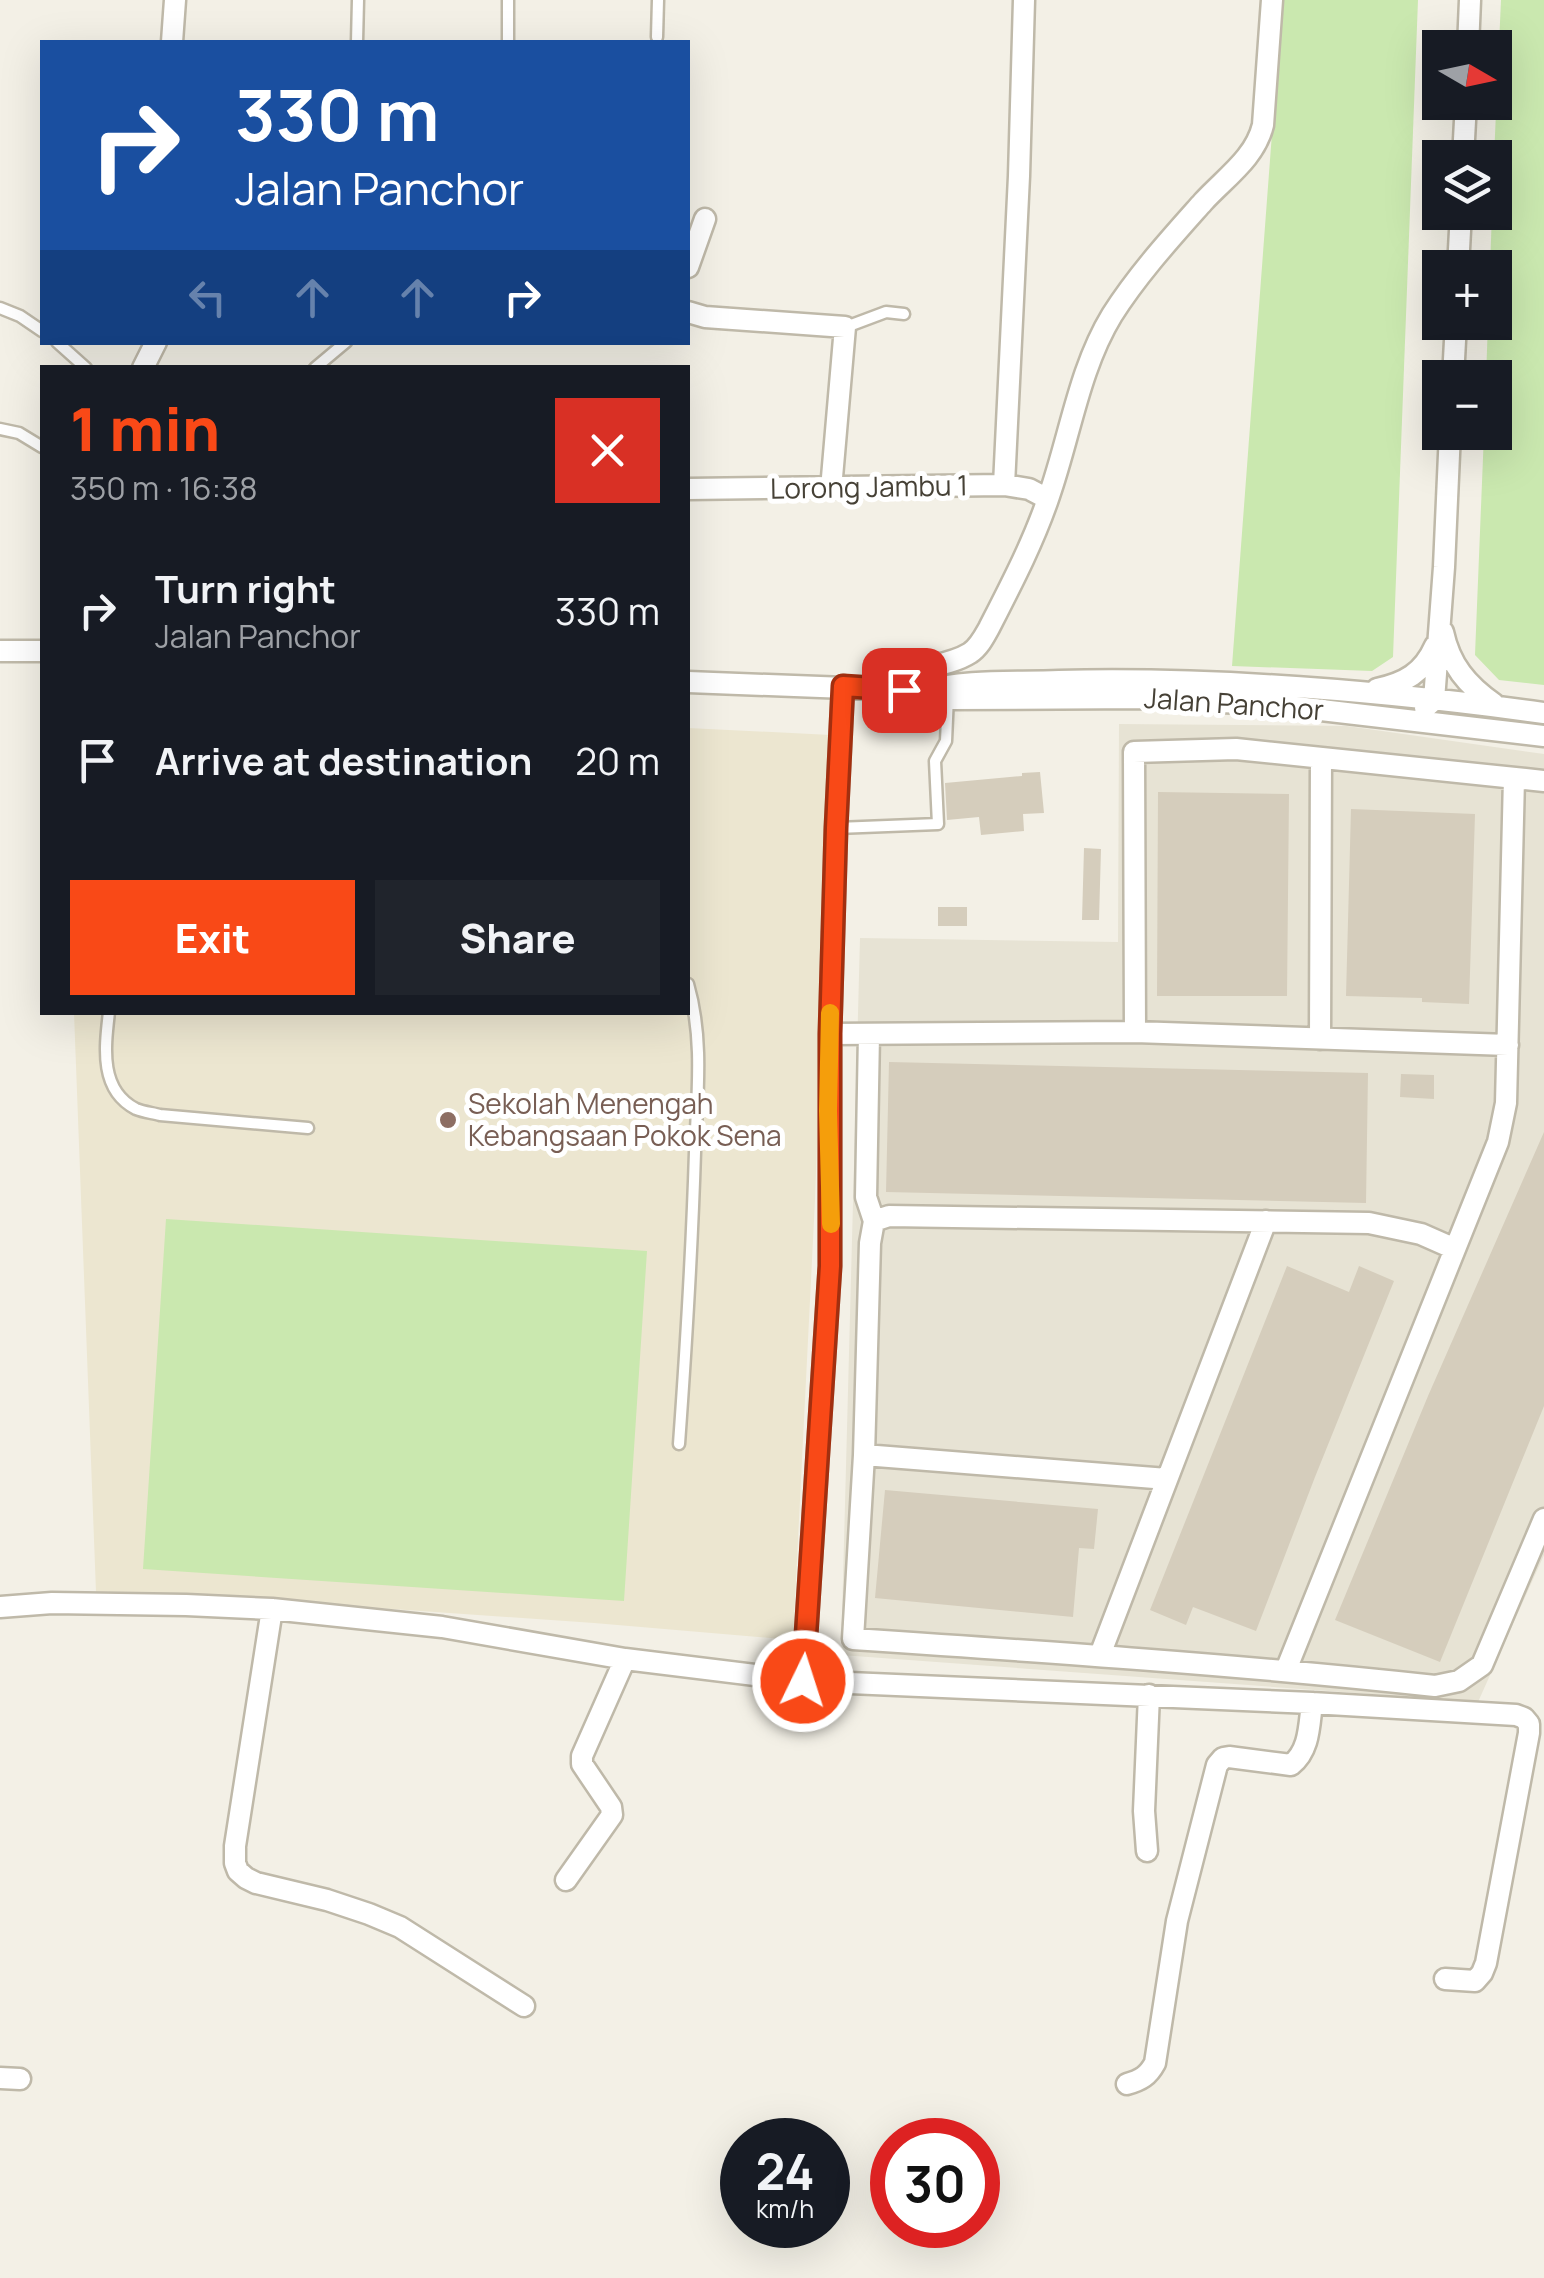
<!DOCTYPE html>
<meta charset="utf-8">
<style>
:root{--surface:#171b24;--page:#20242c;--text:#f1f3f6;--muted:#9ea1a6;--accent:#f94917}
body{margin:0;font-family:Manrope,sans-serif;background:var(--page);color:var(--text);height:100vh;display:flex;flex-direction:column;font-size:38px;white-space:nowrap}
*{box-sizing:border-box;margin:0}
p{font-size:32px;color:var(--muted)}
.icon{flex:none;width:55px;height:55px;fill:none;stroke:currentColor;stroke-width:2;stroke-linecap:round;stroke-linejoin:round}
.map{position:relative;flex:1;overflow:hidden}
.panel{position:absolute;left:40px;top:365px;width:650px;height:650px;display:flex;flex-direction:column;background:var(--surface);border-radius:0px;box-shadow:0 10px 40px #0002}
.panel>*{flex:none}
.hud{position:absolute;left:40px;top:40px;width:650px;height:305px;border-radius:0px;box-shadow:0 10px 40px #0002;background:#1a4fa0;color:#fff;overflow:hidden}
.needle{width:65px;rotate:99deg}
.fabs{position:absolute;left:1422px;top:30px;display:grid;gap:20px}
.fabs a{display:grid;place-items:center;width:90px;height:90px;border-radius:0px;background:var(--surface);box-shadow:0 10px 40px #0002;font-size:50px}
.speed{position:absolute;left:720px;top:2118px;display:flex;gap:20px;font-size:50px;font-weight:700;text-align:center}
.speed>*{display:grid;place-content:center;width:130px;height:130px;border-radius:50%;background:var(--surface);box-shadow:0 10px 40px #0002;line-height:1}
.speed small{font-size:25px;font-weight:400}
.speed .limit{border:15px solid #d22;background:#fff;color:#111}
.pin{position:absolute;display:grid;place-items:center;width:85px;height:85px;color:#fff;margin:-42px;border-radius:20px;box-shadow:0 5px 15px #0006}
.me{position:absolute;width:110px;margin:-55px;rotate:4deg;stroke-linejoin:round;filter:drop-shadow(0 0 8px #0008)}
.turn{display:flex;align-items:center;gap:35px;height:210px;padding:0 30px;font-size:45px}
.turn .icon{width:130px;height:130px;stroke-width:2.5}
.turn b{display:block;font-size:70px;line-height:85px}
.lanes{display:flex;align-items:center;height:95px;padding:0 30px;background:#0003;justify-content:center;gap:50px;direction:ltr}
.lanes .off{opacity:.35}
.round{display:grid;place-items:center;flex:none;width:105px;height:105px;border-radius:0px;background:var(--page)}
.overview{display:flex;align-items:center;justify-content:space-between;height:170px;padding:0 30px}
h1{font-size:60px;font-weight:800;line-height:75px;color:var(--accent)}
.cta{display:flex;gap:20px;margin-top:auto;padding:20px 30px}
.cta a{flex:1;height:115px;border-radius:0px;background:var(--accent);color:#fff;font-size:40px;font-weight:800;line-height:115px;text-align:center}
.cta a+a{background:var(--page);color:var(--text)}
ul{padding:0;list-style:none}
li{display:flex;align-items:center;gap:30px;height:150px;padding:0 30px}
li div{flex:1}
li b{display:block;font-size:38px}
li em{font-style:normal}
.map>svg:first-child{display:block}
.residential{fill:#e7e3d4}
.education{fill:#ece6d0}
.green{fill:#cae8af}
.building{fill:#d5cdbc}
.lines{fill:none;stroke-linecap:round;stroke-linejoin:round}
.lane-casing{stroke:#bfb9a9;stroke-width:15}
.street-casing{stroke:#bfb9a9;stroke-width:25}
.lane{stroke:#fff;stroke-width:10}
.street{stroke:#fff;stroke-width:20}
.route-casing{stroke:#a22f0f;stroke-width:25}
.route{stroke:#f94917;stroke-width:18}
.slow{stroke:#f59e0b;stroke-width:18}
.education-dot{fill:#8d6e63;stroke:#fff;stroke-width:4}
.labels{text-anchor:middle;stroke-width:10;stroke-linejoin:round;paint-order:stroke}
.street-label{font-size:28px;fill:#464136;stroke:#fff}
.education-label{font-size:28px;fill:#785e54;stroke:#fff;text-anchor:start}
</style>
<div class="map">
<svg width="1544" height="2278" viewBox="0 0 1544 2278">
<rect width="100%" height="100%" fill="#f3f0e6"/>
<path class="residential" d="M1119 724 1347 726 1544 754V1555L1478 1702 841 1655 860 938 1118 942Z"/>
<path class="education" d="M688 728 831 735 815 1200 793 1640 594 1623 292 1602 96 1592 74 1013 688 1012Z"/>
<path class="green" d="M1282 0H1418L1393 657 1372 671 1232 666Z
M1501 0H1544V685L1499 680 1475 655 1484 433 1495 432V378L1486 377 1488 323 1495 322V268L1490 267 1492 213 1495 212 1494 157Z
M166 1219 647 1251 624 1601 143 1569Z"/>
<path class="building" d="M1040 772 1044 813 1023 814 1024 831 981 835 979 817 947 820 945 783 1022 776V773Z
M1158 792 1289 794 1287 996H1157Z
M1351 809 1475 814 1469 1004 1422 1002V998L1346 996Z
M1084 848 1101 849 1099 920H1082Z
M938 907H967V926H938Z
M889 1062 1368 1073 1366 1203 886 1192Z
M1401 1074 1434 1075V1099L1400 1097Z
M1544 1132V1406L1440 1662 1335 1620 1428 1396Z
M1287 1266 1349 1292 1359 1266 1394 1281 1315 1477 1256 1631 1193 1607 1186 1625 1150 1610Z
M885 1490 1098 1509 1094 1549 1079 1548 1073 1617 875 1598Z"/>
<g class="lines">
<g class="lane-casing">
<path id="lane" d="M657 37 658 0
M357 42 358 0
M508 42V0
M0 308 20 316 42 331
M846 327 886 312 904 314
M57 342 86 368
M315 368 346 342
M0 429 19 433 42 447
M837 828 938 824 935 761 946 741 948 696
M109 1012C105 1047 99 1090 136 1109 143 1112 153 1113 160 1115L308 1128
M679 1444C686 1347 692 1250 695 1152 697 1096 704 1039 688 984"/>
</g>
<g class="street-casing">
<path id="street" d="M172 42 175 0
M1468 48 1470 0
M1463 158 1466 102
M688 267 705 219
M1458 268 1461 212
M688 312 705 317 845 327 831 489
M143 368 156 342
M1453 378 1456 322
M1004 485 1019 176 1024 0
M688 489 1004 485 1029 489 1048 499
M1443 632C1450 665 1467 685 1494 704
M0 651H42
M688 682 924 691 948 699 1148 698 1278 705 1544 736
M883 689C905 664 943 670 970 653 979 647 984 637 989 628 1011 585 1034 541 1049 496 1070 436 1079 369 1112 315 1138 274 1171 238 1203 202 1226 177 1255 158 1263 125L1272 0
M1377 689C1405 683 1423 673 1435 646
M924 691C967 679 1015 683 1059 681 1222 677 1383 691 1544 713
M1425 708 1434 700 1444 567 1450 432
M1135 1032 1134 752 1236 749 1544 781
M830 1034 1135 1032 1508 1045
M869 1034 866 1197 874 1221
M1320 1039 1321 758
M864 1455 853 1639C1048 1652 1241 1665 1435 1686L1459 1681 1482 1665 1544 1519
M1167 1479 864 1455 870 1243 874 1221 889 1216 1369 1223 1421 1234 1455 1249
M0 1607 52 1603 186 1605 272 1609 442 1627 625 1659 803 1681 1312 1703 1516 1715 1524 1718 1529 1724V1733L1486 1963 1482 1973 1475 1981 1445 1979
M272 1609 235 1846V1863L238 1871 246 1878 256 1883 327 1900 369 1914 400 1927 524 2006
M1100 1655 1266 1221
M1286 1670 1498 1142 1506 1103 1514 778
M803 1681 830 1266V1034L836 828 843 686
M1147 1851 1144 1811 1149 1695
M566 1880 612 1815 611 1807 582 1764V1756L625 1659
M0 2078 20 2079
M1127 2084C1141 2080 1148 2076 1155 2063L1177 1921 1217 1765 1223 1758 1229 1757 1291 1765C1310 1750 1309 1725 1312 1703"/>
</g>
<use href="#lane" class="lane"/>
<use href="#street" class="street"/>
</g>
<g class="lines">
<g class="route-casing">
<path id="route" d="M803 1681 830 1266V1034L836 828 843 686 904 690"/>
</g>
<use href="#route" class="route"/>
<path class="slow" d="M830 1013 828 1111 831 1224"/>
</g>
<circle class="education-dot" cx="448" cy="1120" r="10"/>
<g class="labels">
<g class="street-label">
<text transform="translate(869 487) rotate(-1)" y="10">Lorong Jambu 1</text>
<text transform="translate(1234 704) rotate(4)" y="10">Jalan Panchor</text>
</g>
<g class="education-label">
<text x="468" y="1114">Sekolah Menengah<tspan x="468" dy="32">Kebangsaan Pokok Sena</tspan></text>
</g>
</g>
</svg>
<div class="fabs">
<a><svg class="needle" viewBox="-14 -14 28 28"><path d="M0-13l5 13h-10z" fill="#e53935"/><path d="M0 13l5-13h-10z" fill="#9ea1a6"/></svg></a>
<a><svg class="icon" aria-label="layers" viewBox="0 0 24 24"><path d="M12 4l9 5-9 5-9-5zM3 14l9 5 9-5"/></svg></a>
<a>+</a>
<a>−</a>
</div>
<div class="speed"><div>24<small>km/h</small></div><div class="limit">30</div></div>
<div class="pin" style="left:904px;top:690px;background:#d93025"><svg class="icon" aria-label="arrive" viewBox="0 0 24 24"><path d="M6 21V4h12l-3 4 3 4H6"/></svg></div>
<svg class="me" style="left:803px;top:1681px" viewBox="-20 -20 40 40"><circle r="17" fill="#f94917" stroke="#fff" stroke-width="3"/><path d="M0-11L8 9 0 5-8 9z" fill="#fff"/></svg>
<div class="hud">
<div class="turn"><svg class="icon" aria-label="right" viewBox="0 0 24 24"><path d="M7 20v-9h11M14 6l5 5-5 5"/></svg><div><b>330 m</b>Jalan Panchor</div></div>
<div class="lanes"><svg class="icon off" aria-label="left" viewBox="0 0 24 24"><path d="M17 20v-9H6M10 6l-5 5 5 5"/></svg><svg class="icon off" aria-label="ahead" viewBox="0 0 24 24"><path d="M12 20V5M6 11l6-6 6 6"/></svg><svg class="icon off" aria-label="ahead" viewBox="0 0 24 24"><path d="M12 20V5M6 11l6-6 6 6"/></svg><svg class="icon" aria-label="right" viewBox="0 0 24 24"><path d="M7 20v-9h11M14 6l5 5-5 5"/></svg></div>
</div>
<section class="panel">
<div class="overview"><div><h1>1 min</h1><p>350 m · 16:38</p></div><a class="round" style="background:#d93025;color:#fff"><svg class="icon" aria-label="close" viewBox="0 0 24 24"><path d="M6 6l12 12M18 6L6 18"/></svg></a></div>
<ul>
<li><svg class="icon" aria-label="right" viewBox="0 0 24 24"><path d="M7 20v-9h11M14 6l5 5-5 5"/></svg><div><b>Turn right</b><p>Jalan Panchor</p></div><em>330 m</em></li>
<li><svg class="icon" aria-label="arrive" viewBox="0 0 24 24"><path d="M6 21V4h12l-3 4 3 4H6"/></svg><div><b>Arrive at destination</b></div><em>20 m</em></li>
</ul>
<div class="cta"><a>Exit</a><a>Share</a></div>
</section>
</div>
